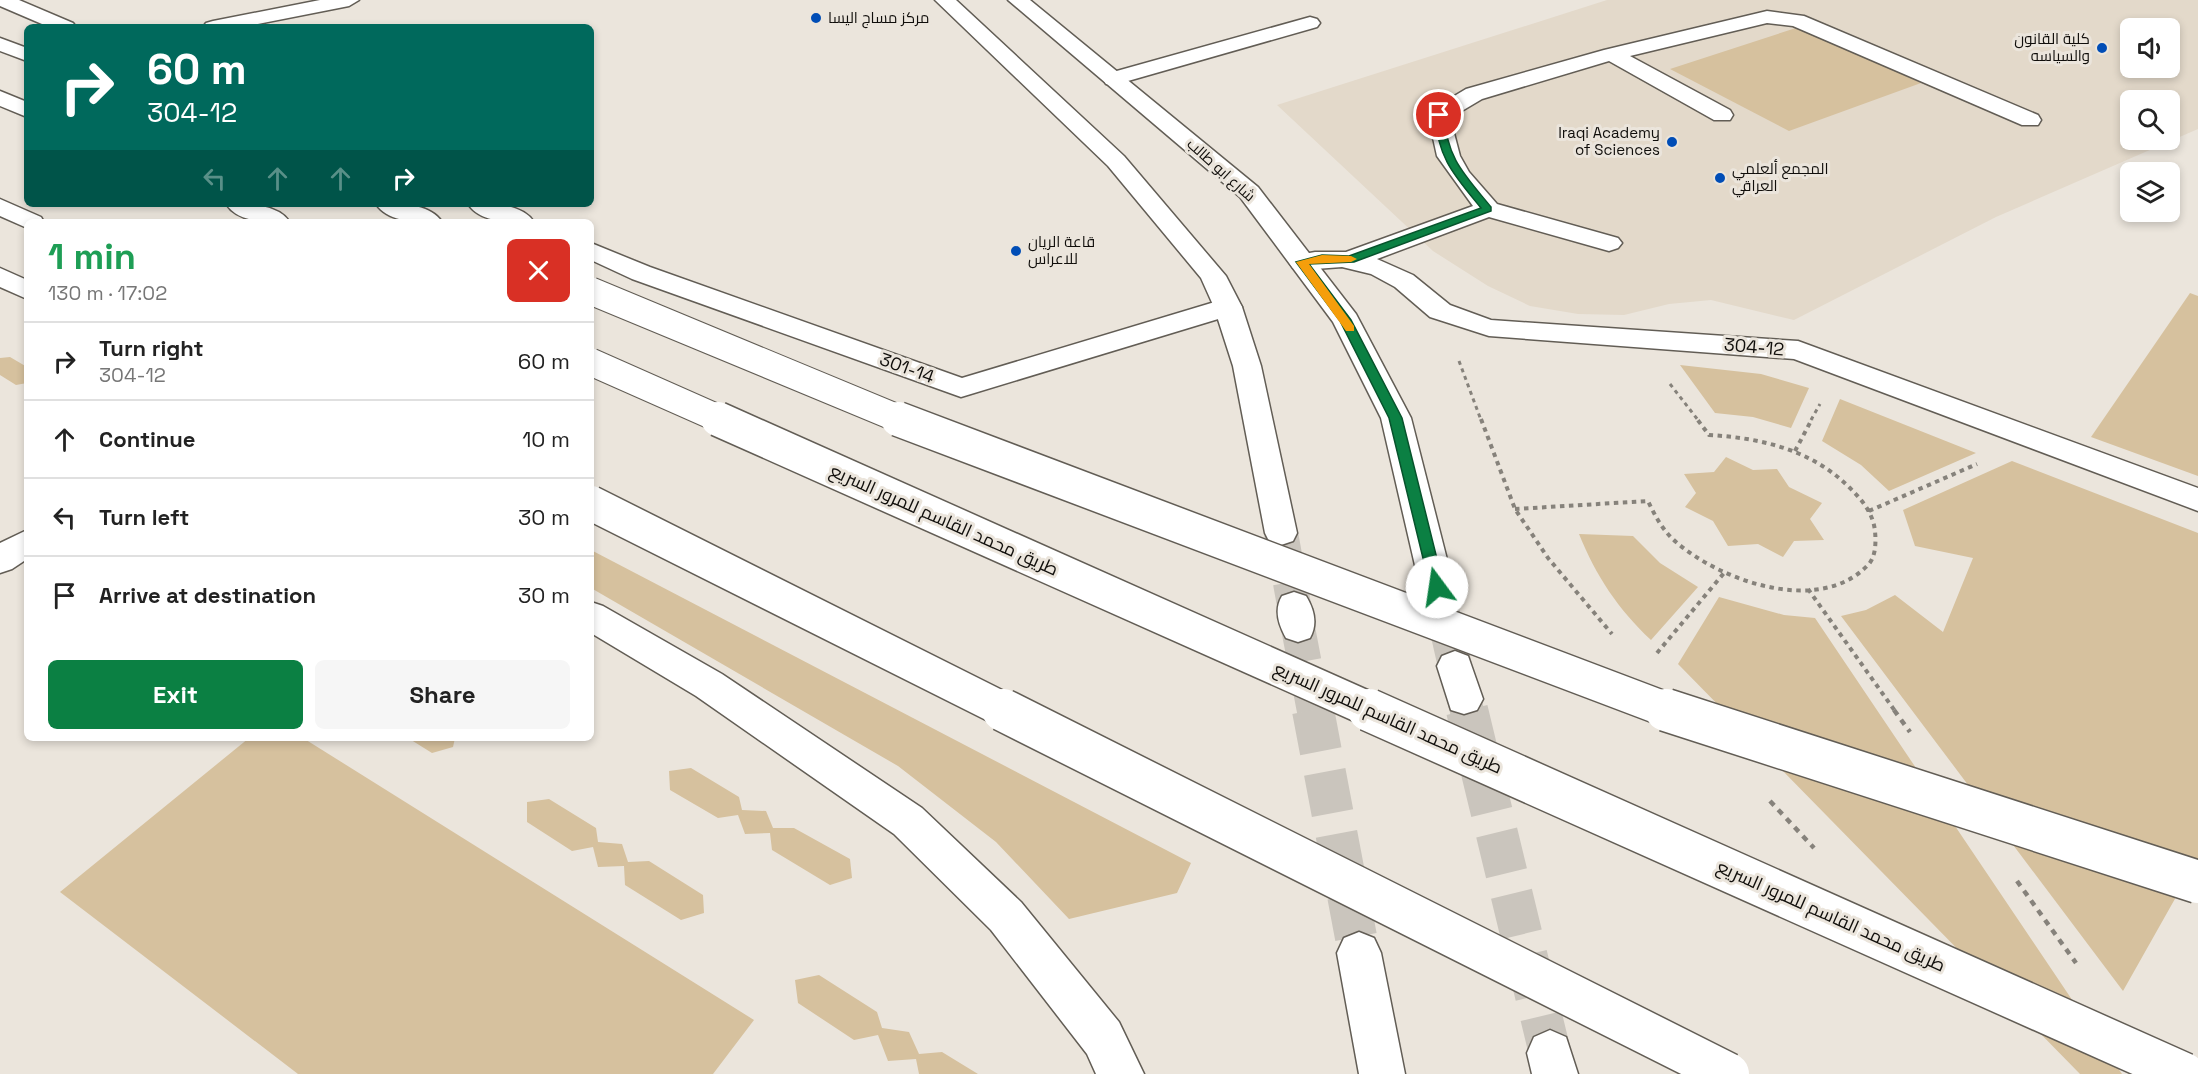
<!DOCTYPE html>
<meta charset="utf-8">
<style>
:root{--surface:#fff;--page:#f6f6f6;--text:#222;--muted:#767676;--line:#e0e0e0;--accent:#0b8043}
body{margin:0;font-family:"Space Grotesk",Cairo,sans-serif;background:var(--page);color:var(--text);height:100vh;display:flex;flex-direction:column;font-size:22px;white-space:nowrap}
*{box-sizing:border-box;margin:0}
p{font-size:20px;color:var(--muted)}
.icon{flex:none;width:33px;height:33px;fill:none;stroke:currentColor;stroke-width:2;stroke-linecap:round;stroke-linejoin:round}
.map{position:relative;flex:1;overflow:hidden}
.panel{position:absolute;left:24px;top:219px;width:570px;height:522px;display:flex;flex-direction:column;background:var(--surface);border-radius:9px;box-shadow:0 3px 9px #0003}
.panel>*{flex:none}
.hud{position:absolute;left:24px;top:24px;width:570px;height:183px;border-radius:9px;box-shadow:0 3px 9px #0003;background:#00695c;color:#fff;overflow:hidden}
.controls{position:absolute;left:2120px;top:18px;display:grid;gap:12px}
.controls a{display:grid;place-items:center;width:60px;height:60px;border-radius:9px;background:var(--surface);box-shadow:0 3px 9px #0003;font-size:30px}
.pin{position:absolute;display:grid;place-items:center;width:51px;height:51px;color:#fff;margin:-26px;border:3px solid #fff;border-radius:50%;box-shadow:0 2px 6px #0007}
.me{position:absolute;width:66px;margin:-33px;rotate:346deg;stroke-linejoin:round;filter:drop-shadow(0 0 4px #0008)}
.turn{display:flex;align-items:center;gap:21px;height:126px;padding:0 24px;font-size:27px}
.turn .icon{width:78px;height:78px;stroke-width:2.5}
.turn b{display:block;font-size:42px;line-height:51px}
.lanes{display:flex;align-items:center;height:57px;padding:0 24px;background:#0003;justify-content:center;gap:30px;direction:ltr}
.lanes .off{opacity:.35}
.round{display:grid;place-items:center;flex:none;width:63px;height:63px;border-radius:9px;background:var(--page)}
.overview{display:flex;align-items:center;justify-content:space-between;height:102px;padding:0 24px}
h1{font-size:36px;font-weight:600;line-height:45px;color:#1e9e55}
.button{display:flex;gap:12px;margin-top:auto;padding:12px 24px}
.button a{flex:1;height:69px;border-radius:9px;background:var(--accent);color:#fff;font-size:24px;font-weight:600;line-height:69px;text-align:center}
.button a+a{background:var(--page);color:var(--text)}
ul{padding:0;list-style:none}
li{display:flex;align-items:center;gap:18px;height:78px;padding:0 24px;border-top:2px solid var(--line)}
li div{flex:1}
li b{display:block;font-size:22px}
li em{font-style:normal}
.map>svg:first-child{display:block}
.built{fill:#e3d9ca;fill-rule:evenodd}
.green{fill:#d6c19e}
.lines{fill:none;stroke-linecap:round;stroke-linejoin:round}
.major-tunnel-far1{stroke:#cac5bd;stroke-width:34;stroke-dasharray:34 16;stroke-linecap:butt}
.major-tunnel{stroke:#cac5bd;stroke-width:42;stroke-dasharray:42 21;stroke-linecap:butt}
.minor-casing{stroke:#625d55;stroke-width:3}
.major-casing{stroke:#625d55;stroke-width:3}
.highway-casing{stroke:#625d55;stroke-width:3}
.path-far2{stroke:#86827b;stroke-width:3;stroke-dasharray:4 4;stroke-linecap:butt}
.path-far1{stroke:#86827b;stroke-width:4;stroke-dasharray:4.5 4.5;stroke-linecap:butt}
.path{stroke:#86827b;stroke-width:4.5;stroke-dasharray:6 6;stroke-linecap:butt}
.minor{fill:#fff;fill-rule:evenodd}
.major{fill:#fff;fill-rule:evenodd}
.highway{fill:#fff;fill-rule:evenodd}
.highway-bridge-far2-casing{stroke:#625d55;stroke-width:29;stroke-linecap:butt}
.highway-bridge-far1-casing{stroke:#625d55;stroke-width:37;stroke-linecap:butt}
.highway-bridge-casing{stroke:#625d55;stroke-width:45;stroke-linecap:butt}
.highway-bridge-far2{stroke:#fff;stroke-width:27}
.highway-bridge-far1{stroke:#fff;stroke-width:34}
.highway-bridge{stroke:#fff;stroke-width:42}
.route{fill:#0b8043;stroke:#07532c;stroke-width:1.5}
.slow{fill:#f59e0b}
.poi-dot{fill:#004db6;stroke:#ebe5dc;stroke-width:2}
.labels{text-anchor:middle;stroke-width:6;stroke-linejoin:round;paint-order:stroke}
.far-poi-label{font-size:15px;fill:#100e0b;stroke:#ebe5dc;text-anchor:start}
.far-street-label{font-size:15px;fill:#100e0b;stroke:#ebe5dc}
.street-label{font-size:18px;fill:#100e0b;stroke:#ebe5dc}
</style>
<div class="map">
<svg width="2198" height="1074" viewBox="0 0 2198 1074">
<rect width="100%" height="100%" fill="#ebe5dc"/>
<path class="built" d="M1607 0H2198V129L1996 217 1794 320 1711 300 1669 304 1624 315 1578 314 1530 306 1488 286 1433 251 1277 105ZM2130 28H2169V68H2130ZM2130 100H2169V140H2130Z"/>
<path class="green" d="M1799 27 1921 83 1789 131 1670 69Z
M2190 293 2198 296V476L2091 437Z
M10 357 27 367V383L16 385 0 375V358Z
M1680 365 1761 374 1809 388 1791 428 1753 417 1715 413Z
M1840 399 1976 453 1889 491 1861 465 1822 441Z
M1726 457 1753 470 1777 469 1789 487 1822 503 1810 519 1824 540 1794 541 1783 557 1758 544 1728 546 1713 521 1685 507 1696 493 1684 474 1714 472Z
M2012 461 2198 533V858L2123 991 1841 616 1866 610 1895 595 1943 632 1973 558 1915 546 1903 510Z
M1579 534 1633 536 1660 563 1698 587 1651 640C1618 609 1596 576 1579 534Z
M591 550 1191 863 1177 893 1069 919 996 842 898 766 591 588Z
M1719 597 1784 615 1815 618 2122 1074H2080L1678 664Z
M249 738H303L754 1020 713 1074H298L60 892Z
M408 738H455L453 747 432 753Z
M691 768 739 797 742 810 766 811 773 828H794L850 859 852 878 830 885 772 850 770 833 745 834 738 815 718 818 670 790 669 771Z
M549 799 596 828 598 842 622 844 628 862 649 861 703 895 704 913 681 920 625 885 624 866 598 867 593 847 572 851 527 822V802Z
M819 975 877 1012 882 1028 909 1032 919 1054 942 1052 978 1074H919L916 1059 888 1061 878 1035 854 1040 798 1003 795 980Z"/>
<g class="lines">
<path class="major-tunnel-far1" d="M1281 533 1294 605
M1437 587 1455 666
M1298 628 1314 711
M1464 699 1467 711"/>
<path class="major-tunnel" d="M1313 710 1359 953
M1467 710 1550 1053"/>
<g class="minor-casing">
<path id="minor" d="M0 0H19L73 23 76 27H49L0 6Z
M320 0H359L349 6 243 27H203L206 23 213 21Z
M1767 11 1804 16 2038 115 2041 120 2038 125H2022L1793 26 1767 23 1630 56 1730 110 1733 115 1730 120H1714L1609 61 1482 99 1450 118 1460 156 1469 172 1497 204 1618 238 1622 243 1618 248 1609 251 1489 217 1377 259 1413 275 1450 305 1491 320 1798 341 2198 488V511L1794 359 1489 336 1430 317 1395 287 1371 274 1342 267 1302 270 1293 268 1289 262 1293 256 1315 252H1346L1473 206 1437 156 1428 115 1431 110 1466 89 1604 50Z
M1310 17 1317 19 1320 23 1317 27 1114 85 1106 84 1103 79 1106 74Z
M468 204C489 204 521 202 534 222 513 222 481 224 468 204Z
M591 243 650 267 962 378 1218 301 1228 299 1238 301 1242 307 1238 313 961 397 632 279 591 260Z
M27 530V559L12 569 0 573V543Z"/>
</g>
<g class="major-casing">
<path id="major" d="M935 0H956L1124 156 1226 276 1242 307 1261 366 1297 533 1293 541 1281 545 1269 541 1265 533 1233 366 1214 307 1201 278 1108 166Z
M1008 0H1030L1258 187 1356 314 1411 418 1454 587 1449 596 1437 600 1425 596 1420 587 1381 418 1333 322 1240 197Z
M1294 592 1306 596C1314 609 1318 624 1310 638L1298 642 1286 638C1278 624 1274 609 1282 596Z
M1455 651 1468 656 1483 699 1477 710 1464 714 1451 710 1437 666 1442 656Z
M1359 932 1374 938 1381 953 1405 1074H1359L1337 953 1344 938Z
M1550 1030 1566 1037 1578 1074H1532L1527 1053 1534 1037Z"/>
</g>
<g class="highway-casing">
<path id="highway" d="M0 38 27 48V61L0 51Z
M0 91 27 102V117L0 106Z
M0 199 41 217 44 222H27V228L0 216Z
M226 204C247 204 277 203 290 222 270 222 239 224 226 204Z
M376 204C397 204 429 202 442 222 421 222 389 224 376 204Z
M0 268 27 280V299L0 287Z
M591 602 603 606 722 674 922 808 1021 902 1119 1022 1144 1074H1096L1087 1054 991 930 894 834 696 696 591 633Z"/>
</g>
<path class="path-far2" d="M1459 361 1481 420
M1670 384 1698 420
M1811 420 1820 404"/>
<path class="path-far1" d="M1481 419 1515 509 1548 558 1612 634
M1795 451 1812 419
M1515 509 1648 501C1655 516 1663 531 1676 542 1721 581 1819 616 1868 565 1876 557 1876 542 1875 531 1873 513 1862 500 1850 488 1812 450 1762 438 1709 435L1697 419
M1869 511 1977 464
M1808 589 1895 711
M1657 653 1724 573"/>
<path class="path" d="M1894 710 1910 732
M1770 801 1814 848
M2017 881 2076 963"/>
<use href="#minor" class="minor"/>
<use href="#major" class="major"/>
<use href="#highway" class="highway"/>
<g class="highway-bridge-far2-casing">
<path id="highway-bridge-far2" d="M591 291 902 420
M591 362 722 420"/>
</g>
<g class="highway-bridge-far1-casing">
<path id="highway-bridge-far1" d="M718 419 1373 711
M898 419 1670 711
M591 503 1006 711"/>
</g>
<g class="highway-bridge-casing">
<path id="highway-bridge" d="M1003 710 1728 1074
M1369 710 2184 1074
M1666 710 2198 882"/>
</g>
<use href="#highway-bridge-far2" class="highway-bridge-far2"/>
<use href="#highway-bridge-far1" class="highway-bridge-far1"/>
<use href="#highway-bridge" class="highway-bridge"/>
</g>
<path class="route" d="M1439 112 1444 115C1447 159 1464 174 1491 207V211L1354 262 1309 264 1351 320 1402 418 1444 587 1437 593 1430 587 1389 418 1340 321 1296 262 1322 255 1349 256 1481 208C1454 175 1438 159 1435 115Z"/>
<path class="slow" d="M1322 255 1351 256 1357 259 1351 262 1309 264 1354 326V331H1346L1296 262Z"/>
<g class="poi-dot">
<circle cx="816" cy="18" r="6"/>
<circle cx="2102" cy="48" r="6"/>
<circle cx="1672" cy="142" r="6"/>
<circle cx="1720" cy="178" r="6"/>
<circle cx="1016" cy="251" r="6"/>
</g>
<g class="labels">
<g class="far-poi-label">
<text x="828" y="23">مركز مساج اليسا</text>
<text x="2090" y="44" text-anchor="end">كلية القانون<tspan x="2090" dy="17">والسياسه</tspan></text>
<text x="1660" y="138" text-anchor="end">Iraqi Academy<tspan x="1660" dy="17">of Sciences</tspan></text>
<text x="1732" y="174">المجمع ألعلمي<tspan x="1732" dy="17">العراقي</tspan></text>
<text x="1028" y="247">قاعة الريان<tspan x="1028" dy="17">للاعراس</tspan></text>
</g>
<g class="far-street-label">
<text transform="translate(1221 170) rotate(42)" y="5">شارع ابو طالب</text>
</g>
<g class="street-label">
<text transform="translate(1754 347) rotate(5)" y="6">304-12</text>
<text transform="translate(907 368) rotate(20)" y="6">301-14</text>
<text transform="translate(944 520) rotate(24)" y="6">طريق محمد القاسم للمرور السريع</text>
<text transform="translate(1388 718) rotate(24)" y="6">طريق محمد القاسم للمرور السريع</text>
<text transform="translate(1831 916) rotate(24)" y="6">طريق محمد القاسم للمرور السريع</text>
</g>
</g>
</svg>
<div class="controls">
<a><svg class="icon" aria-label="sound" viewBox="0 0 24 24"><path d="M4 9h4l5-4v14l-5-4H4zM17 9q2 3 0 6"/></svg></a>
<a><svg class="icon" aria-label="search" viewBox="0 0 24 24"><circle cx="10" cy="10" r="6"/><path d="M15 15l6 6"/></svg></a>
<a><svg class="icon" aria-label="layers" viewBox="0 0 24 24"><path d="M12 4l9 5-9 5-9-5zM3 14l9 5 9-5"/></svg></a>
</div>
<div class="pin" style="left:1439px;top:115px;background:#d93025"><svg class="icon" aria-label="arrive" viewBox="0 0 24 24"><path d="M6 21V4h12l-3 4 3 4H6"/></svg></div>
<svg class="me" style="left:1437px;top:587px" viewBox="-20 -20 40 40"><circle r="19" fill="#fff"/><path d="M0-13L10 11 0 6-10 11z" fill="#0b8043"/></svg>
<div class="hud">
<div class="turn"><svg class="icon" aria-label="right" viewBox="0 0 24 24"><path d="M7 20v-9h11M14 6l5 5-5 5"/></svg><div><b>60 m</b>304-12</div></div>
<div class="lanes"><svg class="icon off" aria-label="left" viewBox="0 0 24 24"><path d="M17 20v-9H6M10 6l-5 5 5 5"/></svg><svg class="icon off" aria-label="ahead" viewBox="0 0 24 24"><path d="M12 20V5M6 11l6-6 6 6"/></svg><svg class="icon off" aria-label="ahead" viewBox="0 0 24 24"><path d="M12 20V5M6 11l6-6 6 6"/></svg><svg class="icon" aria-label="right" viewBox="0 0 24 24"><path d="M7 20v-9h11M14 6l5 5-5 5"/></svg></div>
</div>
<section class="panel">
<div class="overview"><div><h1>1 min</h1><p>130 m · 17:02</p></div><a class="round" style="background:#d93025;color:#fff"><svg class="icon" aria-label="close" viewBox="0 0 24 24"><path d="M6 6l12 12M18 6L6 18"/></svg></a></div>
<ul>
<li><svg class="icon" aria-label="right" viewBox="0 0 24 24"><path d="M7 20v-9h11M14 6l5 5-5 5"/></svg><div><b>Turn right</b><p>304-12</p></div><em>60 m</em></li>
<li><svg class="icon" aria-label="ahead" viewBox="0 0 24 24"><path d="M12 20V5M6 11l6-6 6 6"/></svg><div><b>Continue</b></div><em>10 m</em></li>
<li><svg class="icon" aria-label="left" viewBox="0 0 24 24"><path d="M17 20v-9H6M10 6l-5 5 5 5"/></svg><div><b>Turn left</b></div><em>30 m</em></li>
<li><svg class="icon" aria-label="arrive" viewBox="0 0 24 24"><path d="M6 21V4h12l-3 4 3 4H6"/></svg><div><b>Arrive at destination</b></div><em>30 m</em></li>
</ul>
<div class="button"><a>Exit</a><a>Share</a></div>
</section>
</div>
